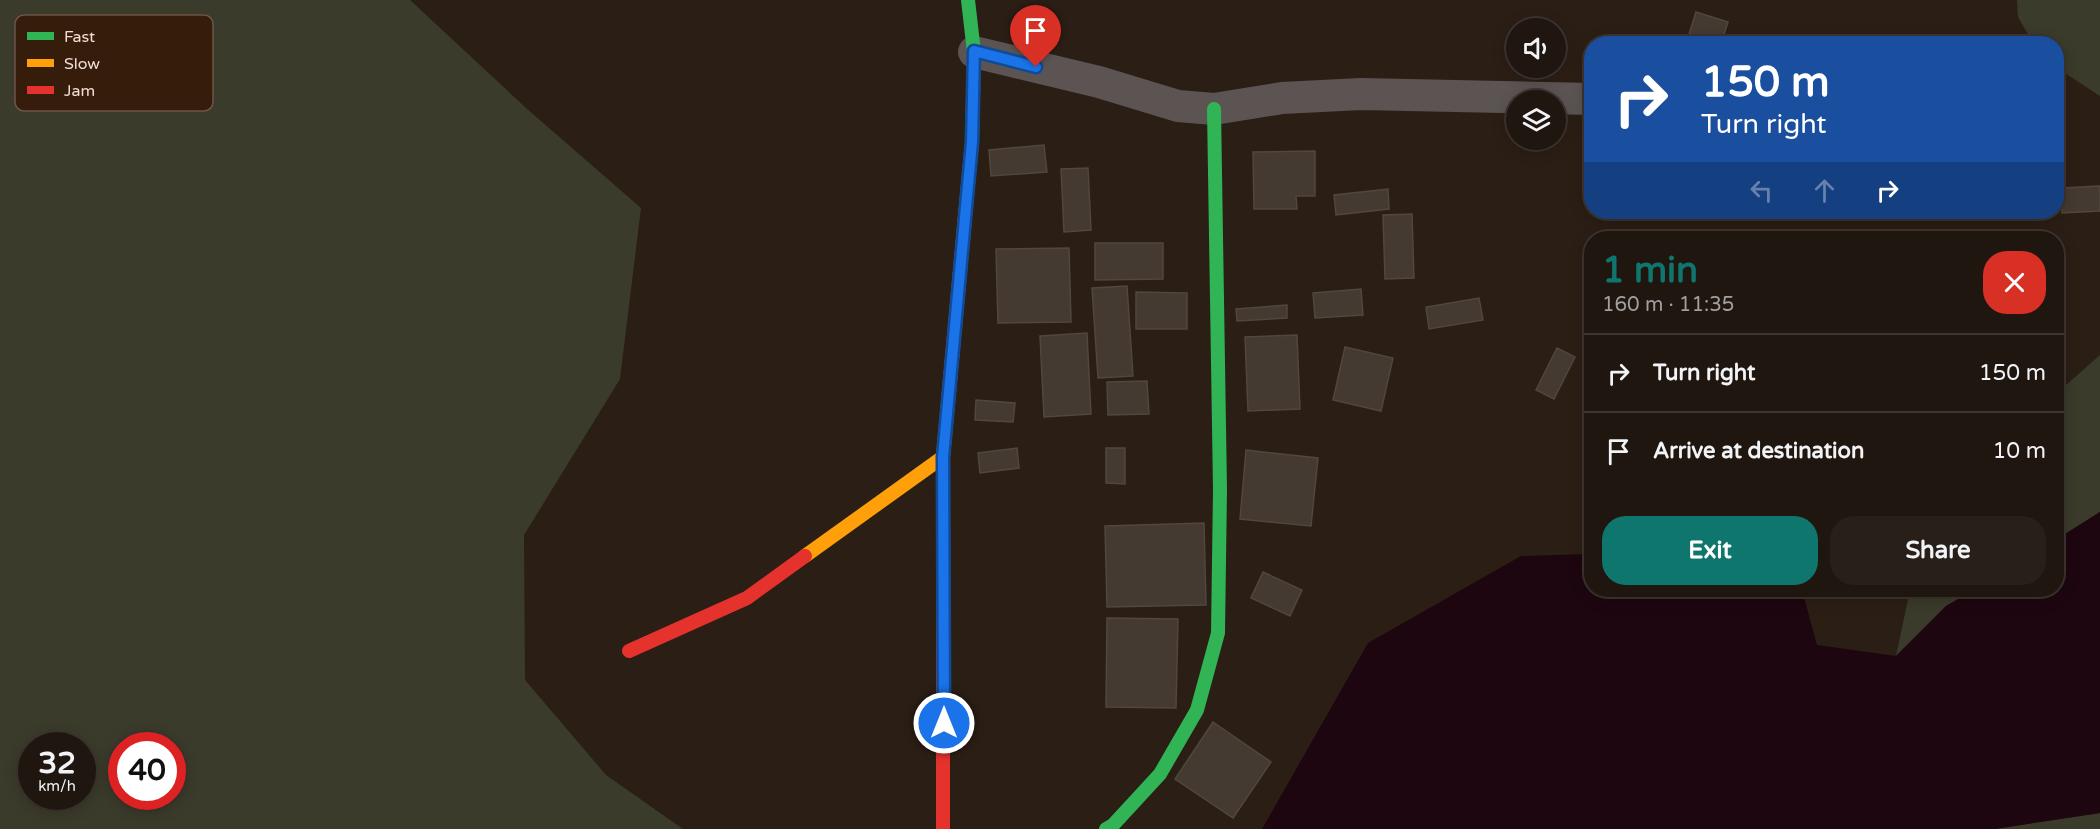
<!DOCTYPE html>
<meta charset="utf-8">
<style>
:root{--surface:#201610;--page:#281f19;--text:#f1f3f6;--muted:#a29f9f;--line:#3d3530;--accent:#0f766e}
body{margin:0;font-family:"Varela Round",sans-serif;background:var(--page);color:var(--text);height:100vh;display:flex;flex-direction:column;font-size:22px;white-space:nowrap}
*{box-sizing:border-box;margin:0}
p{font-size:20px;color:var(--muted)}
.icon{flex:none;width:33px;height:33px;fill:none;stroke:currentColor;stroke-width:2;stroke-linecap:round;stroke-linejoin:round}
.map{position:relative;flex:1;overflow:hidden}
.drawer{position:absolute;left:1584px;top:231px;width:480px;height:366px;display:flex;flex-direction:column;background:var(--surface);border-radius:24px;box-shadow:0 3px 15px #0003,0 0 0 2px var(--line)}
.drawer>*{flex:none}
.top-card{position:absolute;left:1584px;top:36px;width:480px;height:183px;border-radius:24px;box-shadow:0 3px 15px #0003,0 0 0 2px var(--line);background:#1a4fa0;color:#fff;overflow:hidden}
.buttons{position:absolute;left:1506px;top:18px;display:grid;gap:12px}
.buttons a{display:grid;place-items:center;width:60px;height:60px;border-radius:50%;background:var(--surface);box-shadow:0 3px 15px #0003,0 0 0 2px var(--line);font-size:30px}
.speed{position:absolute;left:18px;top:732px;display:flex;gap:12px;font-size:30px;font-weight:700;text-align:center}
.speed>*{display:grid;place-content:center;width:78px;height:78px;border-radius:50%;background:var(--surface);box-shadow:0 3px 15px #0003,0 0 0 2px var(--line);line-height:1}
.speed small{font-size:15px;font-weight:400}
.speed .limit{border:9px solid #d22;background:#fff;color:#111}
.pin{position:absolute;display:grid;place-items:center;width:51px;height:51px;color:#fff;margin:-62px -26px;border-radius:50% 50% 50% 0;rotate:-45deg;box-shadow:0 0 6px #0007}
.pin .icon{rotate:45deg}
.me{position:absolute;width:66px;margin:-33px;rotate:0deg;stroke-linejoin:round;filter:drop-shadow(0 0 4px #0008)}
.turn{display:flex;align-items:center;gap:21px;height:126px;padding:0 18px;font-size:27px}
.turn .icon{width:78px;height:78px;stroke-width:2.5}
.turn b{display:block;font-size:42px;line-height:51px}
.lanes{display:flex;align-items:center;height:57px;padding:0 18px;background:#0003;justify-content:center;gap:30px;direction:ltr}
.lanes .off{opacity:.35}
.round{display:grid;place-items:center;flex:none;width:63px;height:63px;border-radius:24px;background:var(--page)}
.head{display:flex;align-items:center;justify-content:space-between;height:102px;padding:0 18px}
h1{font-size:36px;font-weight:700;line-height:45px;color:var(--accent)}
.cta{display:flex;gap:12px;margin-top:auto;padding:12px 18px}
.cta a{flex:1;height:69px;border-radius:24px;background:var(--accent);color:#fff;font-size:24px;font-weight:700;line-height:69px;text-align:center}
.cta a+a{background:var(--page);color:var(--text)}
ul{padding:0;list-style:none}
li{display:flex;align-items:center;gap:18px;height:78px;padding:0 18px;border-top:2px solid var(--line)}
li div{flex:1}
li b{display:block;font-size:22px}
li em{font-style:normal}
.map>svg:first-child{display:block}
.green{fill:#3b3b2b;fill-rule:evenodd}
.water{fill:#1d060f}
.building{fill:#443a31;stroke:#50473e;stroke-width:1.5}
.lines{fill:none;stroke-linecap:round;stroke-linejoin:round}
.street{stroke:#5b5453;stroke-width:32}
.fast{stroke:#30b455;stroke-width:14}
.slow{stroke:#ff9f0a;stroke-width:14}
.jam{stroke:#e5322d;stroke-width:14}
.route-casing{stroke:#114b97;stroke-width:15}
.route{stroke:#1a73e8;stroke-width:10}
.key{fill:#351c0b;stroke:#6d5647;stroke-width:1.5}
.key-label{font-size:16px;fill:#f0ded4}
</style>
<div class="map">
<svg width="2100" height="829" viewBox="0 0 2100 829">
<rect width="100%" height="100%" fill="#2b1e15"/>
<path class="green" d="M0 0H410L526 108 641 208 620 379 524 535 525 680 606 775 683 829H0ZM32 746H82V796H32ZM122 746H172V796H122Z
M2017 0H2100V96L2057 68 2056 44 2033 43 2018 17Z
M2100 355V512L2057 539V393Z
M1910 590H1974L1946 606 1896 656Z
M2100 813V829H1995Z"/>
<path class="water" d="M2100 512V813L1995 829H1262L1368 643 1521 556 1591 554 1592 590H1802L1817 645 1896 656 1946 606 1974 590H2056L2057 539Z"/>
<path class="building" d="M1696 12 1728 22 1721 44H1686Z
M1822 36 1846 37V44H1822Z
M1044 145 1047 172 991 176 989 150Z
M1315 151V196H1296L1297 209H1254L1253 152Z
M1088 168 1091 230 1064 232 1061 169Z
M2100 186V211L2062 213 2061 188Z
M1388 189 1389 209 1336 215 1334 195Z
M1412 214 1414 278 1385 279 1383 215Z
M1095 243H1163V279L1095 280Z
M1069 248 1071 322 998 323 996 249Z
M1127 286 1133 376 1098 378 1092 288Z
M1361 289 1363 315 1315 318 1313 293Z
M1136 292 1187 293V329H1136Z
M1479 298 1483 320 1429 329 1426 307Z
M1287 305V318L1237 321 1236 309Z
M1087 333 1091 414 1044 417 1040 336Z
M1297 335 1300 409 1248 411 1245 337Z
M1345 347 1393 358 1381 411 1333 400Z
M1557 348 1575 357 1554 399 1536 390Z
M1147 381 1149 414 1108 415 1107 382Z
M976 400 1015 403 1013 422 975 420Z
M1017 448 1019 468 980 473 978 453Z
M1106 448H1125V484L1106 483Z
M1246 450 1318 458 1311 526 1240 519Z
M1204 523 1206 605 1107 607 1105 526Z
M1263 572 1302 590 1290 616 1251 598Z
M1107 618 1178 619 1176 708 1106 707Z
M1213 722 1271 762 1233 818 1175 779Z"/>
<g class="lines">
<path class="street" d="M974 52 1099 82 1178 106 1214 109 1282 98 1361 94 1592 99"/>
<path class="fast" d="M967 195 972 142 974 52 968 0
M1106 829 1113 825 1160 774 1197 710 1218 633 1220 489 1214 109"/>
<path class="slow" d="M805 556 943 457
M943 611V457L967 195"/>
<path class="jam" d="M943 611V829
M629 651 747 598 805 556"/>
</g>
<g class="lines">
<g class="route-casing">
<path id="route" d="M944 723 943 457 972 142 974 51 1036 67"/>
</g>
<use href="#route" class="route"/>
</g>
<rect x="15" y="15" width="198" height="96" rx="9" class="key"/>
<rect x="27" y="32" width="27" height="8" fill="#30b455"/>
<rect x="27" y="59" width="27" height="8" fill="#ff9f0a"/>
<rect x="27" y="86" width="27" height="8" fill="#e5322d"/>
<g class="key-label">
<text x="64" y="42">Fast</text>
<text x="64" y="69">Slow</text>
<text x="64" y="96">Jam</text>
</g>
</svg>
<div class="buttons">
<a><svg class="icon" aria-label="sound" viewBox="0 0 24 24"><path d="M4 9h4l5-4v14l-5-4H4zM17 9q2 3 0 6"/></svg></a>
<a><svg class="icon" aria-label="layers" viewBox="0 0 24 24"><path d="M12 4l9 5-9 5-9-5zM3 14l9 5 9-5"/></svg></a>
</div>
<div class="speed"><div>32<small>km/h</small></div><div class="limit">40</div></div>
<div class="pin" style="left:1036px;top:67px;background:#d93025"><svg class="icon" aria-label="arrive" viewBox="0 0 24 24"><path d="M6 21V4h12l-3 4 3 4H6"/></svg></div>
<svg class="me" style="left:944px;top:723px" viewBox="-20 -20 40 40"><circle r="17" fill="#1a73e8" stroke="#fff" stroke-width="3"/><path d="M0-11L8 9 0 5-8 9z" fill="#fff"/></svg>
<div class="top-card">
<div class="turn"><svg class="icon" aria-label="right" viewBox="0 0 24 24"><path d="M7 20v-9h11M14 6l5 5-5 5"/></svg><div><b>150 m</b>Turn right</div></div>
<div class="lanes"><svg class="icon off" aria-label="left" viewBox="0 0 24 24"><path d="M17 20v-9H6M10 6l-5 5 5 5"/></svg><svg class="icon off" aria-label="ahead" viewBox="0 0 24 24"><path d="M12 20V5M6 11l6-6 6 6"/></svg><svg class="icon" aria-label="right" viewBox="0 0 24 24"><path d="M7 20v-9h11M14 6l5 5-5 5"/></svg></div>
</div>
<section class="drawer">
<div class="head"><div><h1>1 min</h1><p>160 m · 11:35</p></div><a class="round" style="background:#d93025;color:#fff"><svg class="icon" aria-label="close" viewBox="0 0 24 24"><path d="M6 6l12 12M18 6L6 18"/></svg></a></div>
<ul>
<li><svg class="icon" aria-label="right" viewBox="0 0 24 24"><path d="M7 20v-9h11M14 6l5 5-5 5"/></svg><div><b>Turn right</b></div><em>150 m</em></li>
<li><svg class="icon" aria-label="arrive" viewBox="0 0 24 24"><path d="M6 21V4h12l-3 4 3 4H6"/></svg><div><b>Arrive at destination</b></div><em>10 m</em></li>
</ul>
<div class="cta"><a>Exit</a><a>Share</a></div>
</section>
</div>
